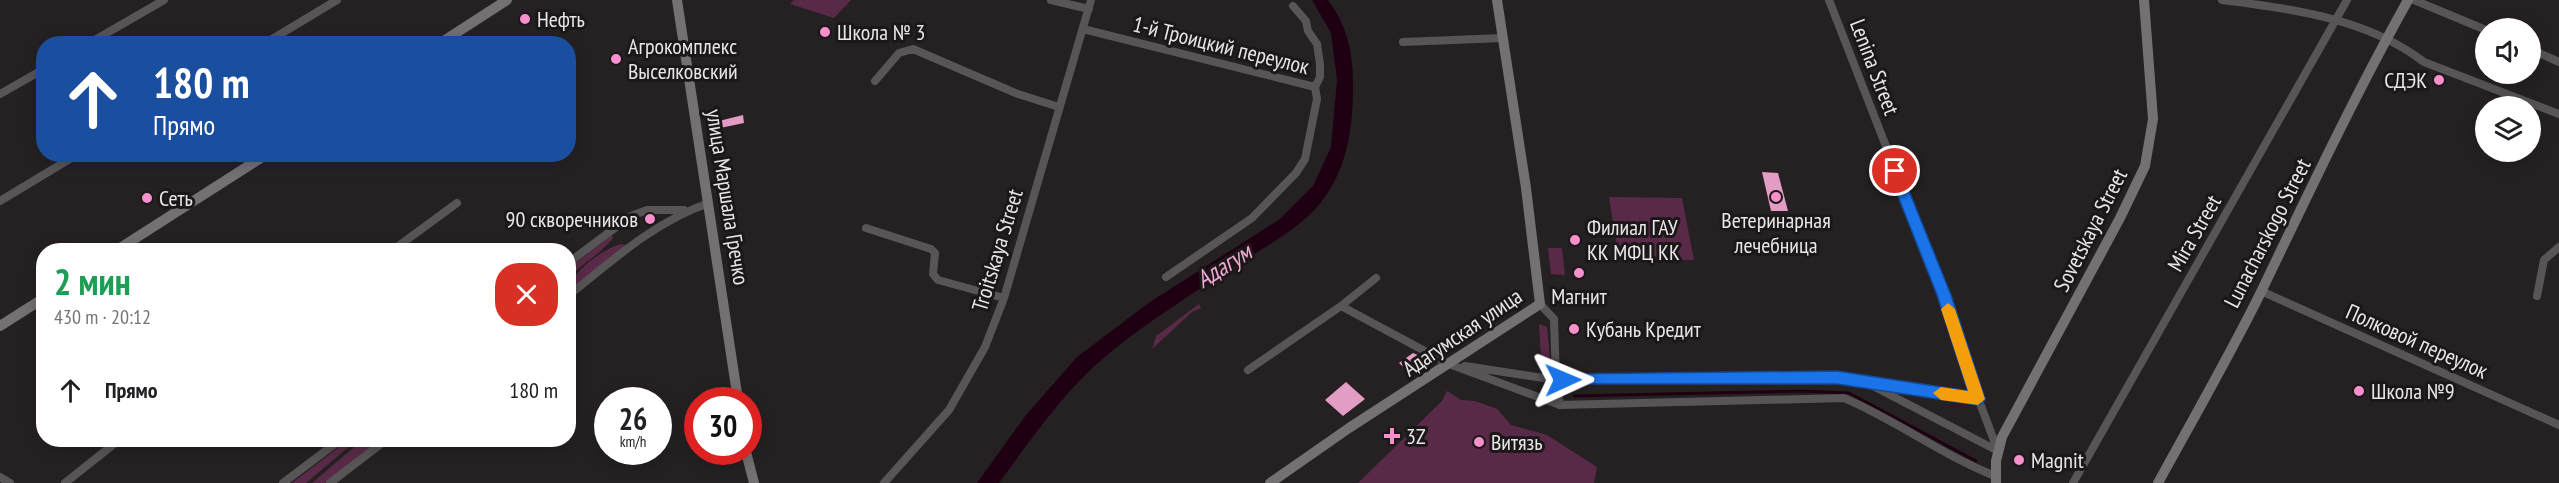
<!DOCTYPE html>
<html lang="ru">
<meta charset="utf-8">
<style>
:root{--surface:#fff;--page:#f2f2f2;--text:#202124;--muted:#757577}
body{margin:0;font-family:"PT Sans Narrow",sans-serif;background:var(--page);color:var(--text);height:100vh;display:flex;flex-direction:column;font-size:22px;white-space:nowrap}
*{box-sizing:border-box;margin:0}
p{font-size:20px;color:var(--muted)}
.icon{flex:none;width:33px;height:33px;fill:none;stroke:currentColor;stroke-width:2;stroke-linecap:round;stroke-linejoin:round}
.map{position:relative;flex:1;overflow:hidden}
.sheet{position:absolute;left:36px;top:243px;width:540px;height:204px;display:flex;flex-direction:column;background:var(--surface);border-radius:24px;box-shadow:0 3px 15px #0003}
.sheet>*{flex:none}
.banner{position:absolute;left:36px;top:36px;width:540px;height:126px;border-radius:24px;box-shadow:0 3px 15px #0003;background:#1a4fa0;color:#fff;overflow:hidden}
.tools{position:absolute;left:2475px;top:18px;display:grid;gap:12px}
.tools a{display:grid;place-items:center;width:66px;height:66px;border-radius:50%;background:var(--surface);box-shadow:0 3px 15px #0003;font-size:30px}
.speed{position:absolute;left:594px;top:387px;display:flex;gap:12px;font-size:30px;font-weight:700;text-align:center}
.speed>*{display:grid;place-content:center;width:78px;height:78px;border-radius:50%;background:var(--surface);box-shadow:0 3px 15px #0003;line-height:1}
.speed small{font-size:15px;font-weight:400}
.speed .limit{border:9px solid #d22;background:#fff;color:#111}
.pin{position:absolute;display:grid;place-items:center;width:51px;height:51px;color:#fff;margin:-26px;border:3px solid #fff;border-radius:50%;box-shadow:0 2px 6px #0007}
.me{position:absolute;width:66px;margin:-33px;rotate:89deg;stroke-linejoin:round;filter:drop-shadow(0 0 4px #0008)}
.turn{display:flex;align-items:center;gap:21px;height:126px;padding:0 18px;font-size:27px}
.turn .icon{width:78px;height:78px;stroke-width:2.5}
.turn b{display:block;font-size:42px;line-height:51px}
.round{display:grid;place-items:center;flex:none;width:63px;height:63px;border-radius:24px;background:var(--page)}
.summary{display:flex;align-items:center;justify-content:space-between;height:102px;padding:0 18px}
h1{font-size:36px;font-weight:700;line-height:45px;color:#1e9e55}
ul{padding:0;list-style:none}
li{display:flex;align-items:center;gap:18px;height:90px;padding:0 18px}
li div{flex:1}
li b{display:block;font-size:22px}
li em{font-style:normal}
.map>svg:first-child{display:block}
.green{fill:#592a47}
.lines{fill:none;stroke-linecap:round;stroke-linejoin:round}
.stream{stroke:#1e0012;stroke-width:3}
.river{fill:#1e0012;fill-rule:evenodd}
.building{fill:#e39dc5}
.minor{stroke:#575556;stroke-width:8}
.secondary{stroke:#747172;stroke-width:10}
.route{fill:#1a73e8;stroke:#114b97;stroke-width:1.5}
.slow{fill:#f59e0b}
.poi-dot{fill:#f790cd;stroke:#1c181a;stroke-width:2}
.labels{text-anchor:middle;stroke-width:6;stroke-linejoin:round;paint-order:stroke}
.poi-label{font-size:22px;fill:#e9e6e7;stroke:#1c181a;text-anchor:start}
.street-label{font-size:22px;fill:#e9e6e7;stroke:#1c181a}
.water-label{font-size:24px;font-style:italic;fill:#f5aad5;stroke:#1c181a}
</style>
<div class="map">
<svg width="2559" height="483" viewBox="0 0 2559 483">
<rect width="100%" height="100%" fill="#252123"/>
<path class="green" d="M794 0H851L834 18 790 4Z
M1609 197 1682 198 1694 260 1619 259Z
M612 235 613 238C601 254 582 263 569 278V268Z
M621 244 626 245 569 293C568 273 603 249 621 244Z
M1548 248H1562L1565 275 1551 274Z
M1199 304 1201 308 1192 312 1152 349 1156 336Z
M1539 324 1547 327 1551 370 1542 374Z
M1447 391 1461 400 1475 401 1497 409 1511 425 1547 435 1597 467 1594 483H1358L1442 401Z
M348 440H357L306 483H292Z
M375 440H381L325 483H312L360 442 366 443Z"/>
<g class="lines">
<path class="stream" d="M1574 396 1802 391 1849 393 1976 461"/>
<path class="river" d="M1312 0H1328C1350 29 1354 60 1353 95 1352 130 1347 164 1327 194 1306 226 1269 244 1238 264 1194 293 1148 321 1107 355 1064 391 1032 438 999 483H977L1026 415 1077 357 1150 302 1280 219 1313 186 1331 147 1337 80 1331 33Z"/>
</g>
<path class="building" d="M743 115 744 123 720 128 719 121Z
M1762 172 1778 173 1788 211H1771Z
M1413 353 1429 360 1411 374 1399 363Z
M1346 382 1365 399 1343 416 1325 400Z"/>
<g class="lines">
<path class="minor" d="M1051 0 1089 9
M1829 0 1944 295 1967 369 1998 451
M2222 0C2292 9 2367 18 2424 62L2559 114
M2414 0 2486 30
M1083 29 1315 87
M1403 42 1502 38
M88 44 164 0
M264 44 337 0
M2530 49 2559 62
M875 81 899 53 913 49 1018 94 1059 107
M0 94 44 69
M0 201 78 154
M866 228 931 249 935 253 933 274 938 280 1004 298
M393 250 457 203
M568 263 631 216 647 210H684
M1166 277 1252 218 1296 173 1305 159 1317 99 1315 87 1320 77V64L1317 44 1308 31 1306 21 1293 6
M2261 291 2559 425
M568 296C613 260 654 222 709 203
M2537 296 2544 260 2559 247
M1540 304 1554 319 1556 380 1560 405
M1341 306 1449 364 1560 405 1844 398C1896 420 1942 455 1995 476
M1465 366 1556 380 1851 379 1875 387 1998 451
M1248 370 1341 306 1376 278
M1875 384 1978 399
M0 477 10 483
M65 483 119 440
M283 483 340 440
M330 483 386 440
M884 483 949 410 985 347 1004 298 1091 0
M2073 483 2347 0"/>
<path class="secondary" d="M677 0 738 400
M439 44 507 0
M117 250 267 154
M0 326 44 298
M746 452 754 483
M1270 483 1349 428 1540 304 1526 188 1497 0
M1996 483V461L2002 437 2120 218 2145 166 2153 119 2144 0
M2158 483C2193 419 2230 355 2262 290 2309 192 2355 95 2408 0"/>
</g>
<path class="route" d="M1895 166 1901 171 1951 295 1985 399 1983 403 1978 405 1837 384H1558L1556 380 1563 374 1837 371 1968 391 1937 295 1888 171Z"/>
<path class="slow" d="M1948 303 1955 309 1985 399 1978 405 1941 400 1933 393 1941 387 1968 391 1941 309Z"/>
<g class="poi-dot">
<circle cx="525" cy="19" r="6"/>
<circle cx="825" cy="32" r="6"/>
<circle cx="616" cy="59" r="6"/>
<circle cx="2439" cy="80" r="6"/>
<circle cx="1776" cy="197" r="6"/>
<circle cx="147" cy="198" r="6"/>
<circle cx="650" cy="219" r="6"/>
<circle cx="1575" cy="240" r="6"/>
<circle cx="1579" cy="273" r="6"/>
<circle cx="1574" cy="329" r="6"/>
<circle cx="2359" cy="391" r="6"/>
<path d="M1389 427h6v6h6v6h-6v6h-6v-6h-6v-6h6z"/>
<circle cx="1479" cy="442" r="6"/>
<circle cx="2019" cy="460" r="6"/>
</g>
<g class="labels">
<g class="poi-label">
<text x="537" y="27">Нефть</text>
<text x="837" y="40">Школа № 3</text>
<text x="628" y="54">Агрокомплекс<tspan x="628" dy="25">Выселковский</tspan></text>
<text x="2427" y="88" text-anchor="end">СДЭК</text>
<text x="159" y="206">Сеть</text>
<text x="638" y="227" text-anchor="end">90 скворечников</text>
<text x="1776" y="228" text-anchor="middle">Ветеринарная<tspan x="1776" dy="25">лечебница</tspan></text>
<text x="1587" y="235">Филиал ГАУ<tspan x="1587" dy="25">КК МФЦ КК</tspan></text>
<text x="1579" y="304" text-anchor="middle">Магнит</text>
<text x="1586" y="337">Кубань Кредит</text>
<text x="2371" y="399">Школа №9</text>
<text x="1406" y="444">3Z</text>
<text x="1491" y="450">Витязь</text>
<text x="2031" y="468">Magnit</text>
</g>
<g class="street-label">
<text transform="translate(1221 45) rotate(14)" y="8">1-й Троицкий переулок</text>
<text transform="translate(1875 67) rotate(69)" y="8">Lenina Street</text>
<text transform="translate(728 197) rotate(81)" y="8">улица Маршала Гречко</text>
<text transform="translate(2090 230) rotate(-63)" y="8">Sovetskaya Street</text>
<text transform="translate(2194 233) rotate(-60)" y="8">Mira Street</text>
<text transform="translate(2267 233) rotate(-63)" y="8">Lunacharskogo Street</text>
<text transform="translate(997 250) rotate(-73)" y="8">Troitskaya Street</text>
<text transform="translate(1462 332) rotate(-34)" y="8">Адагумская улица</text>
<text transform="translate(2417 341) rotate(24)" y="8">Полковой переулок</text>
</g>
<g class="water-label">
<text transform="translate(1224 266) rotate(-32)" y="8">Адагум</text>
</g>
</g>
</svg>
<div class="tools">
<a><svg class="icon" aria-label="sound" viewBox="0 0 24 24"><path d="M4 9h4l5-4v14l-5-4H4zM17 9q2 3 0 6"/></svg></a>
<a><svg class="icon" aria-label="layers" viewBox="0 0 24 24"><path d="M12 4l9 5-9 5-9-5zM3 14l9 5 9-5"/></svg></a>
</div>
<div class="speed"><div>26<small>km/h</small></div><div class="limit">30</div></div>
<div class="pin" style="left:1895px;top:171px;background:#d93025"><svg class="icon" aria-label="arrive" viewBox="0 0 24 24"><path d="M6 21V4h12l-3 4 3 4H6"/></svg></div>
<svg class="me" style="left:1563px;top:380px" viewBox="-20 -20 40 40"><path d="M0-17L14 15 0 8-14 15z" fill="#1a73e8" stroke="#fff" stroke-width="4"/></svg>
<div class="banner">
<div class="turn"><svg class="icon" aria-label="ahead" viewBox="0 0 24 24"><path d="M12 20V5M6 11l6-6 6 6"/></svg><div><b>180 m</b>Прямо</div></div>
</div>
<section class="sheet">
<div class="summary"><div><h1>2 мин</h1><p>430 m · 20:12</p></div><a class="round" style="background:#d93025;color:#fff"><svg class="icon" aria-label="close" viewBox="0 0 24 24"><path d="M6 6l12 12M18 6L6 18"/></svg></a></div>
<ul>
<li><svg class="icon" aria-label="ahead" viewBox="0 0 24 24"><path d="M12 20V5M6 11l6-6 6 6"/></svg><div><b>Прямо</b></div><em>180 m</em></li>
</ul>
</section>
</div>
